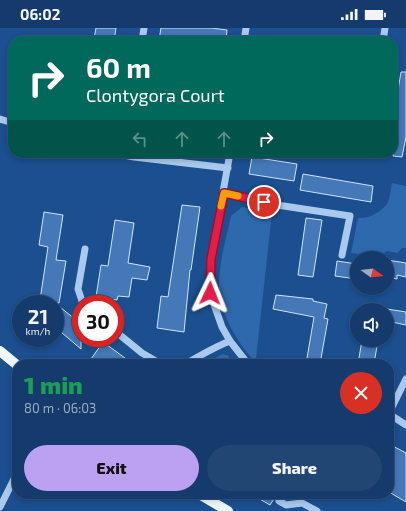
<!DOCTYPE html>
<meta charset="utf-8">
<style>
:root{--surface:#143b6b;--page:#214673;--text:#f1f3f6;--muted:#9dadc1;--line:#33557e;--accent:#bca0f2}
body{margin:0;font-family:"Exo 2",sans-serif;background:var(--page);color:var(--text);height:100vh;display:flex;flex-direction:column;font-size:15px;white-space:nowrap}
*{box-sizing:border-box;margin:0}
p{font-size:13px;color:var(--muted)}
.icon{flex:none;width:22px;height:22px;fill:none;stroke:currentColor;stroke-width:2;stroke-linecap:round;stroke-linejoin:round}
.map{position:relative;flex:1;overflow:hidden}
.details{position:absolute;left:12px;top:331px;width:382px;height:140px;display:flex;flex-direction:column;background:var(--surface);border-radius:16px;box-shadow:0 2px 6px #0003,0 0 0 1px var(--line)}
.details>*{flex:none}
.hud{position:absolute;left:8px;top:8px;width:390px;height:122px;border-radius:16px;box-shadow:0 2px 6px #0003,0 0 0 1px var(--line);background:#00695c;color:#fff;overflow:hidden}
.needle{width:26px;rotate:105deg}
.controls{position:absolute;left:350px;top:223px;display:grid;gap:8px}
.controls a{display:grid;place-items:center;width:44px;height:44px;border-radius:50%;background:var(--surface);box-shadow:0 2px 6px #0003,0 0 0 1px var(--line);font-size:20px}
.speed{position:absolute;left:12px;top:267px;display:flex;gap:8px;font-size:20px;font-weight:700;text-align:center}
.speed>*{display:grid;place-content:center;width:52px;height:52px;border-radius:50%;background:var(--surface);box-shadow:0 2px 6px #0003,0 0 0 1px var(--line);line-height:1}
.speed small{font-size:10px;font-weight:400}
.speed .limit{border:6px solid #d22;background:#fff;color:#111}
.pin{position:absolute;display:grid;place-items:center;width:34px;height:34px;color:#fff;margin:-17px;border:2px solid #fff;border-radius:50%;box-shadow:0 1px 4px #0007}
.me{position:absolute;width:44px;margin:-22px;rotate:2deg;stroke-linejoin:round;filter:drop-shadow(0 0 3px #0008)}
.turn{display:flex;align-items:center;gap:14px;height:84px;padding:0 12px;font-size:18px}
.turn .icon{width:52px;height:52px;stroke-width:2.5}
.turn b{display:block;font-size:28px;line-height:34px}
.lanes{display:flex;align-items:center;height:38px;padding:0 12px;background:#0003;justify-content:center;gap:20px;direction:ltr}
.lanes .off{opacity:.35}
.round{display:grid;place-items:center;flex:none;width:42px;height:42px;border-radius:21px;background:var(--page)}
.summary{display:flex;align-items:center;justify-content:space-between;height:68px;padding:0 12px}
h1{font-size:24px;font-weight:800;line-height:30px;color:#1e9e55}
.button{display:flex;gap:8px;margin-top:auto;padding:8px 12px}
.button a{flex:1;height:46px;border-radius:24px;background:var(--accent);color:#111;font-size:16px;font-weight:800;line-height:46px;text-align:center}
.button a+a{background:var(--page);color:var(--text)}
.status{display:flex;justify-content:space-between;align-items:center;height:28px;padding:0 20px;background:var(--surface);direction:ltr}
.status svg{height:11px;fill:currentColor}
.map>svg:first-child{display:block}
.green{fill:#2e69ad}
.building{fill:#4478b7;stroke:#cfe3fa}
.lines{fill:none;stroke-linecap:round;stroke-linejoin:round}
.minor{stroke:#a9c9ee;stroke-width:7}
.major{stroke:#f0f6ff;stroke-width:10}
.route-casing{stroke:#92132f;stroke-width:10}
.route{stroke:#e11d48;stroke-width:7}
.slow{stroke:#f59e0b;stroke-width:7}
</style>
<div class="status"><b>06:02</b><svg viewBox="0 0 49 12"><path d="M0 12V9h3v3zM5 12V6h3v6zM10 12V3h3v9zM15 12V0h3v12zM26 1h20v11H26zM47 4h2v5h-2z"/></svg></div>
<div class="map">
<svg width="406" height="483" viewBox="0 0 406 483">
<rect width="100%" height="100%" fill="#1b4f8f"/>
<path class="green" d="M392 155 406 158V220H402L397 225 387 223 383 226 371 224 367 227 351 225 358 190C369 191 382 184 388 174 390 169 391 161 392 155Z
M242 179 272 184 256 331 252 330C236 313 219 282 219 258 219 235 226 210 231 188Z
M223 326 229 328 228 336H203Z"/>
<path class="building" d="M96 0H116L114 13 94 11Z
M161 0H211L227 2 226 13H168L159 12Z
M401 44H406V109L402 129 393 128V92Z
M252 129 297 136 294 153 249 146Z
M303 146 373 158 371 174 300 162Z
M182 177 200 179 191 242H190L184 304 157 300 161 268 168 269Z
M44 184 63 187 56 232 66 233 59 275H55L81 296V321L55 299V275L40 272 48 219 39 217Z
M306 190 322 192 313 249 298 247Z
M115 192 134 195 128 235 150 239 147 252 132 250 129 269 118 268 117 272 96 269 101 237 108 238Z
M387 232 406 235V249L397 247V251L387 249Z
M337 233 357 236V251L335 248Z
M276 267 313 271V273L327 276 324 290 328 291 320 336H306L314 289 273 281Z
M387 281 406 284V297L387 293Z
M362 312H374L373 317 377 318 374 336H358Z
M103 314 110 319 133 336H98L91 331Z
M389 416 406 425V474L389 464Z
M251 466H277L270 477Z"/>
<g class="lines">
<path class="minor" d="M142 13 144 0
M244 13 246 0
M383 13 385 0
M0 91 13 95
M114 125 134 129 228 140
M230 125 211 231 210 265 222 299 230 313 248 336
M224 165 277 177 350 188 342 227
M83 276 78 261 85 221
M115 303 142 325 161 336
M185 336C200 328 214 319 230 313
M389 385 406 351
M389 386 406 397
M279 473 286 477 302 475 317 483
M0 479 15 449"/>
<path class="major" d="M0 323 17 337
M199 466 228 483"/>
</g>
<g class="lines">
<g class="route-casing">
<path id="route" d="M210 265 211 231 224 165 264 174"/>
</g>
<use href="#route" class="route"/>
<path class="slow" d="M221 178 224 165 238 168"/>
</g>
</svg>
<div class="controls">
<a><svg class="needle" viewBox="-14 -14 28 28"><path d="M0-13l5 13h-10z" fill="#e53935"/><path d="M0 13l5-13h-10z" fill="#9dadc1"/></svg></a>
<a><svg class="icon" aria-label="sound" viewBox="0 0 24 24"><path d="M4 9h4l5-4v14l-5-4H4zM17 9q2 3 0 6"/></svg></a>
</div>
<div class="speed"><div>21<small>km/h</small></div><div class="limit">30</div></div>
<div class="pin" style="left:264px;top:174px;background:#d93025"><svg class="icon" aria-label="arrive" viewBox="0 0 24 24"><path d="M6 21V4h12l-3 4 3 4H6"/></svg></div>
<svg class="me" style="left:210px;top:265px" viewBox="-20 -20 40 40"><path d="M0-17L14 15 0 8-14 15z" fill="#e11d48" stroke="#fff" stroke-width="4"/></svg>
<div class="hud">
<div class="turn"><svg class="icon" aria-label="right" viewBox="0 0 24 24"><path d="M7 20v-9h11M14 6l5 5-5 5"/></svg><div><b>60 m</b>Clontygora Court</div></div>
<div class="lanes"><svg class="icon off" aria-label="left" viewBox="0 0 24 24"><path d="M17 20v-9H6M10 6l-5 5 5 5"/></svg><svg class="icon off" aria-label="ahead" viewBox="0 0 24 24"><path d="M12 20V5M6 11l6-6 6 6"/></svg><svg class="icon off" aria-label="ahead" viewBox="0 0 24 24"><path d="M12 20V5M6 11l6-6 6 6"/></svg><svg class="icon" aria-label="right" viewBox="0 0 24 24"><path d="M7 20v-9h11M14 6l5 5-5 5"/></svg></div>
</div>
<section class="details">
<div class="summary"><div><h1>1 min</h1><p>80 m · 06:03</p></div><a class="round" style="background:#d93025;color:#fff"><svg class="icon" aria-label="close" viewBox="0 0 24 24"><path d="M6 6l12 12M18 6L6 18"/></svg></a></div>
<div class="button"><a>Exit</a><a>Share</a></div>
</section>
</div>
